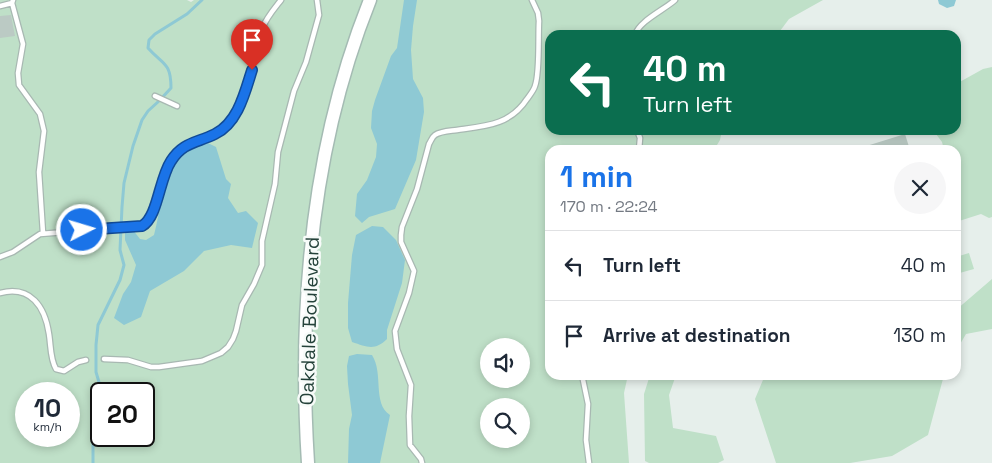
<!DOCTYPE html>
<meta charset="utf-8">
<style>
:root{--surface:#fff;--page:#f6f6f7;--text:#1f2937;--muted:#747a83;--line:#e0e1e3;--accent:#1a73e8}
body{margin:0;font-family:"Space Grotesk",sans-serif;background:var(--page);color:var(--text);height:100vh;display:flex;flex-direction:column;font-size:19px;white-space:nowrap}
*{box-sizing:border-box;margin:0}
p{font-size:16px;color:var(--muted)}
.icon{flex:none;width:28px;height:28px;fill:none;stroke:currentColor;stroke-width:2;stroke-linecap:round;stroke-linejoin:round}
.map{position:relative;flex:1;overflow:hidden}
.details{position:absolute;left:545px;top:145px;width:416px;height:235px;display:flex;flex-direction:column;background:var(--surface);border-radius:15px;box-shadow:0 2px 8px #0003}
.details>*{flex:none}
.banner{position:absolute;left:545px;top:30px;width:416px;height:105px;border-radius:15px;box-shadow:0 2px 8px #0003;background:#0b6e4f;color:#fff;overflow:hidden}
.fabs{position:absolute;left:480px;top:338px;display:grid;gap:10px}
.fabs a{display:grid;place-items:center;width:50px;height:50px;border-radius:50%;background:var(--surface);box-shadow:0 2px 8px #0003;font-size:25px}
.speed{position:absolute;left:15px;top:382px;display:flex;gap:10px;font-size:25px;font-weight:700;text-align:center}
.speed>*{display:grid;place-content:center;width:65px;height:65px;border-radius:50%;background:var(--surface);box-shadow:0 2px 8px #0003;line-height:1}
.speed small{font-size:12px;font-weight:400}
.speed .limit{border:2px solid #111;border-radius:8px;background:#fff;color:#111}
.pin{position:absolute;display:grid;place-items:center;width:42px;height:42px;color:#fff;margin:-51px -21px;border-radius:50% 50% 50% 0;rotate:-45deg;box-shadow:0 0 5px #0007}
.pin .icon{rotate:45deg}
.me{position:absolute;width:55px;margin:-28px;rotate:85deg;stroke-linejoin:round;filter:drop-shadow(0 0 4px #0008)}
.turn{display:flex;align-items:center;gap:18px;height:105px;padding:0 15px;font-size:22px}
.turn .icon{width:65px;height:65px;stroke-width:2.5}
.turn b{display:block;font-size:35px;line-height:42px}
.round{display:grid;place-items:center;flex:none;width:52px;height:52px;border-radius:26px;background:var(--page)}
.head{display:flex;align-items:center;justify-content:space-between;height:85px;padding:0 15px}
h1{font-size:30px;font-weight:600;line-height:38px;color:var(--accent)}
ul{padding:0;list-style:none}
li{display:flex;align-items:center;gap:15px;height:70px;padding:0 15px;border-top:1px solid var(--line)}
li div{flex:1}
li b{display:block;font-size:19px}
li em{font-style:normal}
.map>svg:first-child{display:block}
.green{fill:#bfe0c8;fill-rule:evenodd}
.water{fill:#8ec9d4}
.lines{fill:none;stroke-linecap:round;stroke-linejoin:round}
.stream{stroke:#8ec9d4;stroke-width:3}
.building{fill:#bbcac4}
.service-casing{stroke:#a8b8b2;stroke-width:7}
.secondary-casing{stroke:#a4bbb3;stroke-width:15}
.service{stroke:#fff;stroke-width:4.5}
.secondary{stroke:#fff;stroke-width:12}
.route-casing{stroke:#114b97;stroke-width:12}
.route{stroke:#1a73e8;stroke-width:9}
.labels{text-anchor:middle;stroke-width:5;stroke-linejoin:round;paint-order:stroke}
.street-label{font-size:19px;fill:#24423a;stroke:#f7fbf9}
</style>
<div class="map">
<svg width="992" height="463" viewBox="0 0 992 463">
<rect width="100%" height="100%" fill="#e6efeb"/>
<path class="green" d="M0 0H187L191 2 194 0H823L789 19 777 35H550V130H722L720 140 714 150H550V375H628L624 393 629 463H0ZM489 346H521V379H489ZM26 394H69V436H26ZM101 394H144V436H101ZM489 406H521V439H489Z
M992 67V217L989 218 981 214 956 222V206L960 204 956 191V150H944L942 142 933 130H956V84L983 69Z
M969 253 974 269 956 274V257Z
M992 279V329L966 334 956 351V310Z
M650 375H676L669 395 673 428 716 436 724 460 718 463H649L645 461 644 394Z
M765 375H944L928 435 892 456 850 463H776L755 399Z"/>
<path class="water" d="M404 0H417L413 26 411 50 413 79 423 98 424 112 416 160 395 209 369 217 362 223 355 216 357 194 367 180 376 157 377 144 371 128 372 111 375 100 391 56 397 48Z
M938 0H956L954 6 947 8 939 4Z
M206 142 216 147 226 179 231 184 228 198 238 213 246 211 258 223 252 248 231 245 204 251 184 271 150 291 141 317 124 325 114 318 123 294 131 282 136 265 125 240V230H133L140 239 146 240 154 235C160 213 165 165 185 152 191 148 199 145 206 142Z
M372 226 383 227 396 240 405 260 402 283 387 330V339C375 351 367 347 352 342L348 328V303L352 255 356 235Z
M357 354 372 355C384 374 372 403 390 415L380 463H348L349 429 352 415 348 384 347 366 349 356Z"/>
<g class="lines">
<path class="stream" d="M93 463V441L101 389 96 372V345L98 325 120 280 124 265 120 250 122 207 124 183 133 146 142 120 148 111 159 101 171 88C171 62 163 65 148 48L149 40 155 34 187 14 202 0"/>
</g>
<path class="building" d="M11 15 15 36 0 38V16Z
M905 134 910 150H860V148Z"/>
<g class="lines">
<g class="service-casing">
<path id="service" d="M12 3 23 44 18 73 19 85 40 114 44 131 39 172 43 233
M0 6 12 3 13 0
M635 35C639 21 664 10 675 0
M155 96 177 106
M637 130 640 138 639 150
M0 257 13 252 40 234 142 226C158 217 159 179 171 161 188 135 214 143 230 123 250 98 251 57 262 29 266 18 274 9 281 0
M0 293C31 285 45 307 49 334 51 346 50 359 56 369L64 371 78 362 86 360
M104 359 128 360 151 367H159L202 361 221 353 228 347 233 339 236 331 242 305 254 284 262 265V241L275 184 278 152 294 91 306 62 319 15 317 0
M582 375 588 404 586 440 589 463
M422 463 421 459 410 445 409 416 411 385 397 349 395 331 409 293 414 271 401 242V235L402 227 417 189 429 144C431 141 432 137 435 135 441 131 450 131 457 130 486 126 510 125 527 99 530 95 534 90 535 86 540 73 538 37 539 21L538 13 532 0"/>
</g>
<g class="secondary-casing">
<path id="secondary" d="M308 463C298 306 311 147 370 0"/>
</g>
<use href="#service" class="service"/>
<use href="#secondary" class="secondary"/>
</g>
<g class="lines">
<g class="route-casing">
<path id="route" d="M82 230 142 226C158 217 159 179 171 161 183 142 197 143 215 134 238 123 245 92 252 70"/>
</g>
<use href="#route" class="route"/>
</g>
<g class="labels">
<g class="street-label">
<text transform="translate(309 321) rotate(-88)" y="7">Oakdale Boulevard</text>
</g>
</g>
</svg>
<div class="fabs">
<a><svg class="icon" aria-label="sound" viewBox="0 0 24 24"><path d="M4 9h4l5-4v14l-5-4H4zM17 9q2 3 0 6"/></svg></a>
<a><svg class="icon" aria-label="search" viewBox="0 0 24 24"><circle cx="10" cy="10" r="6"/><path d="M15 15l6 6"/></svg></a>
</div>
<div class="speed"><div>10<small>km/h</small></div><div class="limit">20</div></div>
<div class="pin" style="left:252px;top:70px;background:#d93025"><svg class="icon" aria-label="arrive" viewBox="0 0 24 24"><path d="M6 21V4h12l-3 4 3 4H6"/></svg></div>
<svg class="me" style="left:82px;top:230px" viewBox="-20 -20 40 40"><circle r="17" fill="#1a73e8" stroke="#fff" stroke-width="3"/><path d="M0-11L8 9 0 5-8 9z" fill="#fff"/></svg>
<div class="banner">
<div class="turn"><svg class="icon" aria-label="left" viewBox="0 0 24 24"><path d="M17 20v-9H6M10 6l-5 5 5 5"/></svg><div><b>40 m</b>Turn left</div></div>
</div>
<section class="details">
<div class="head"><div><h1>1 min</h1><p>170 m · 22:24</p></div><a class="round"><svg class="icon" aria-label="close" viewBox="0 0 24 24"><path d="M6 6l12 12M18 6L6 18"/></svg></a></div>
<ul>
<li><svg class="icon" aria-label="left" viewBox="0 0 24 24"><path d="M17 20v-9H6M10 6l-5 5 5 5"/></svg><div><b>Turn left</b></div><em>40 m</em></li>
<li><svg class="icon" aria-label="arrive" viewBox="0 0 24 24"><path d="M6 21V4h12l-3 4 3 4H6"/></svg><div><b>Arrive at destination</b></div><em>130 m</em></li>
</ul>
</section>
</div>
